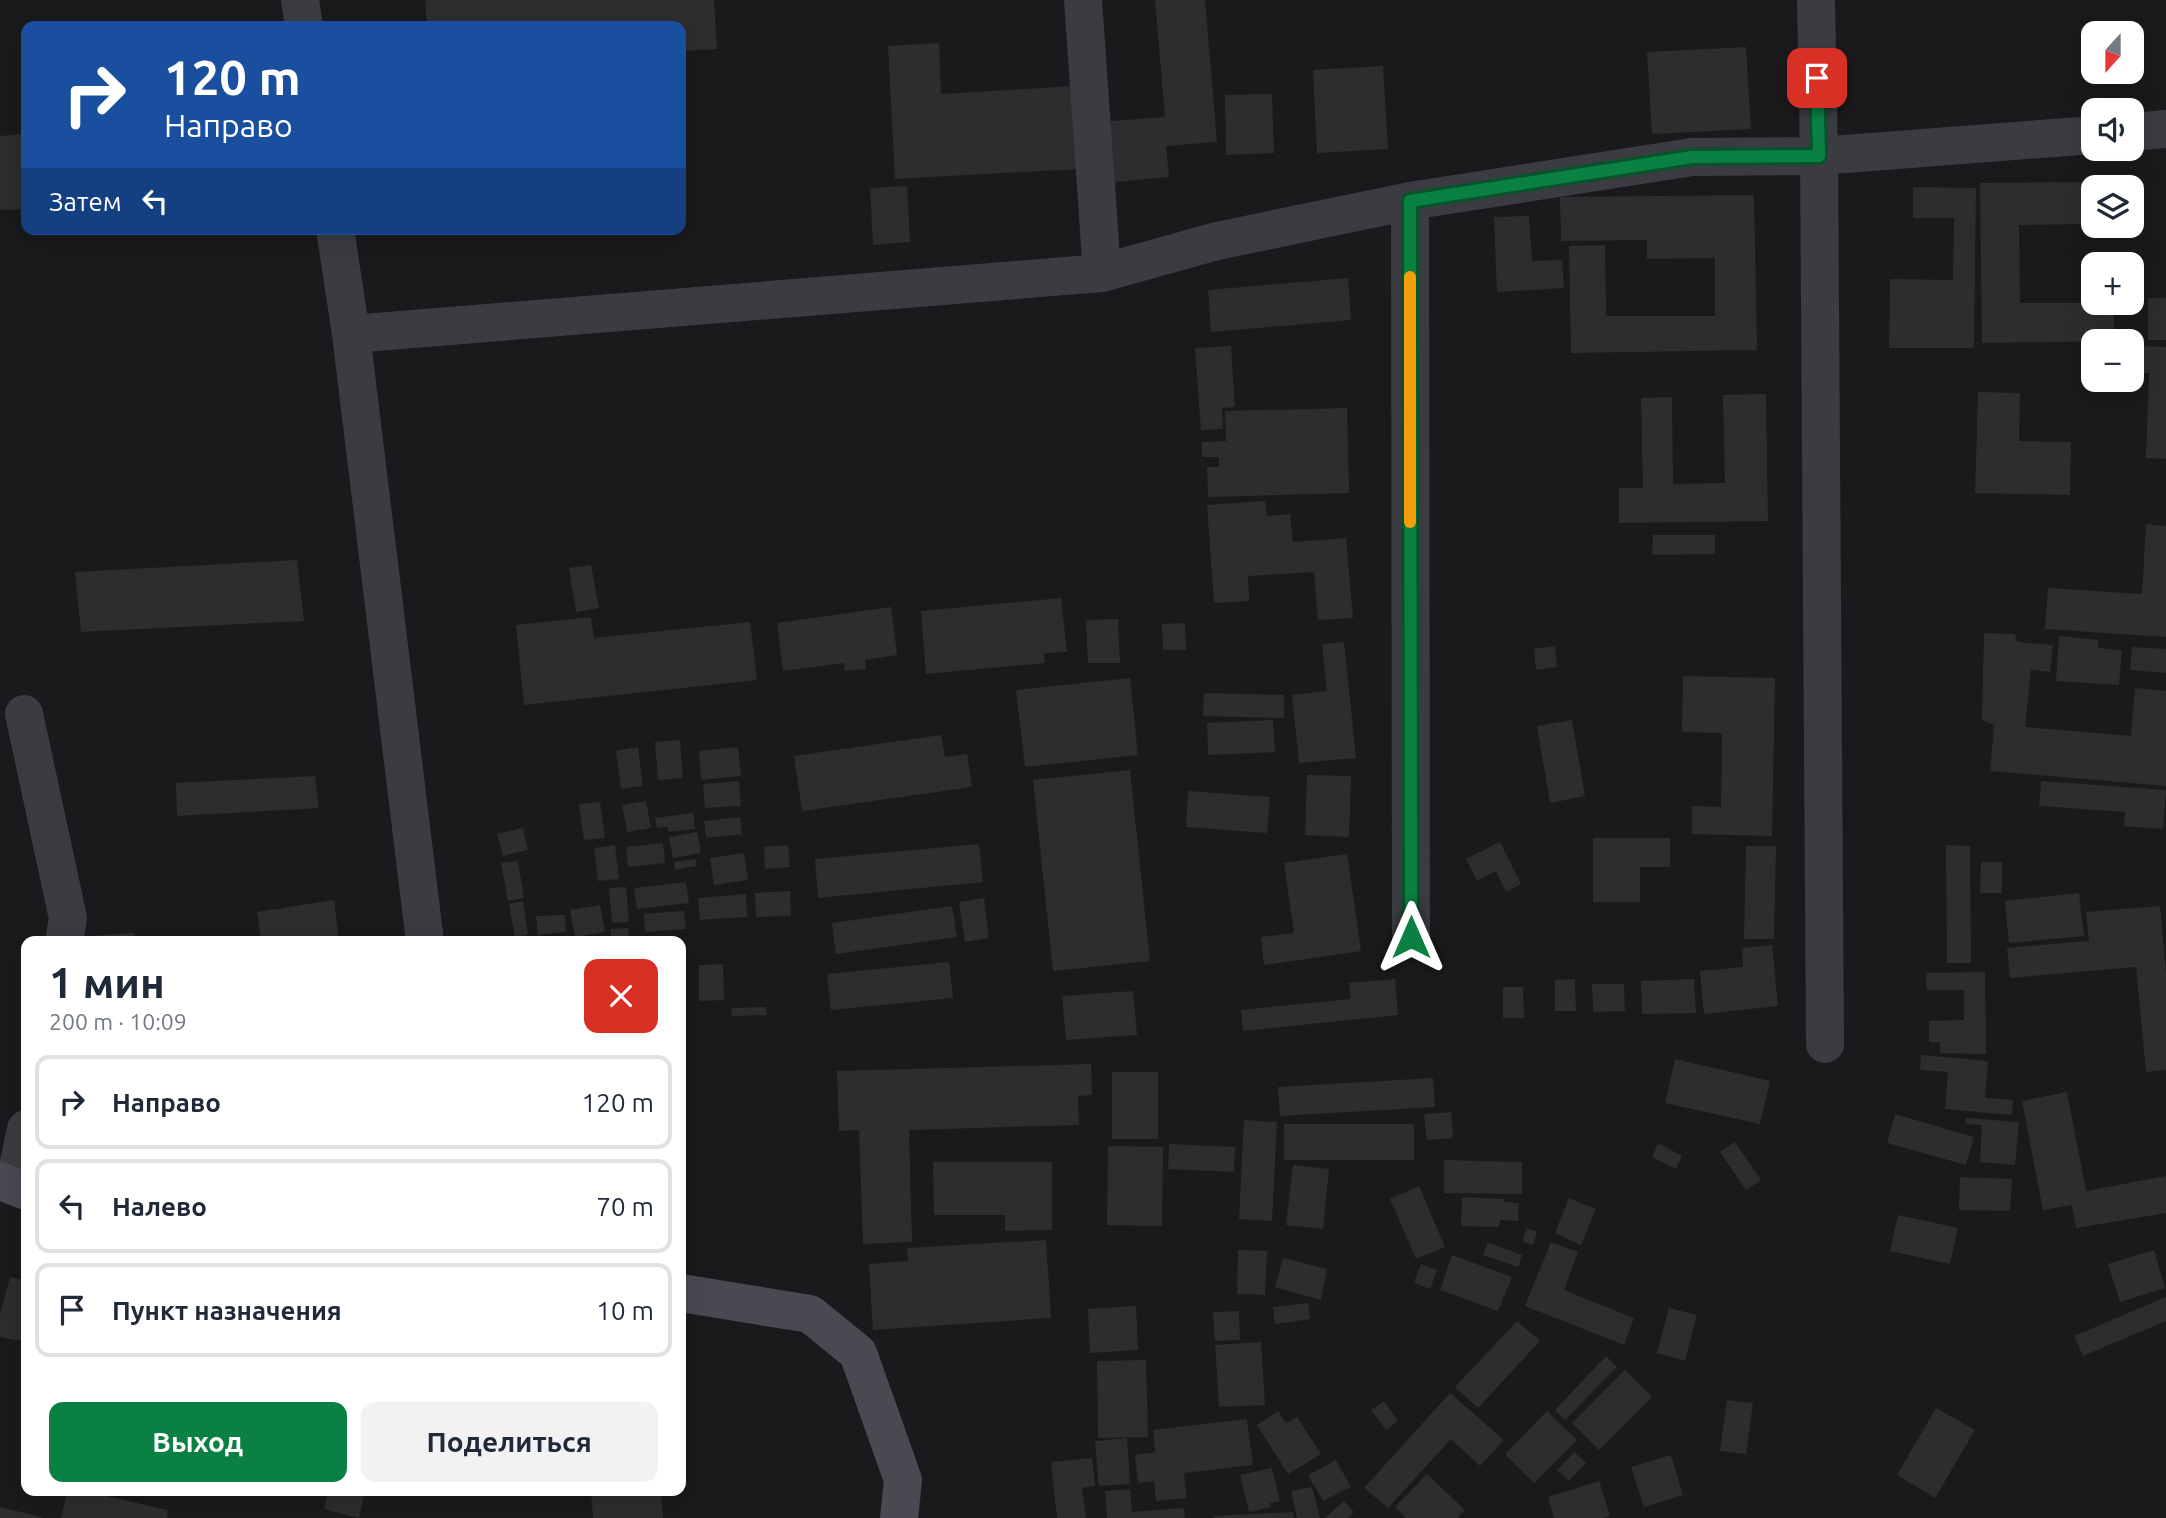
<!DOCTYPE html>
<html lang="ru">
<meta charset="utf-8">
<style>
:root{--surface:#fff;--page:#f2f2f3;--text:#1f2937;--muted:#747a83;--line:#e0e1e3;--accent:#0b8043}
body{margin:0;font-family:Ubuntu,sans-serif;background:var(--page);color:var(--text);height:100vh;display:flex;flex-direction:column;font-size:26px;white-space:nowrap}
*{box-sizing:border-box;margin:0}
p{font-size:23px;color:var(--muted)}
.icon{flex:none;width:38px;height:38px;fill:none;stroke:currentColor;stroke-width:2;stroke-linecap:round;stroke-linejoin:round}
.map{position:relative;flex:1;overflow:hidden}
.sheet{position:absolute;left:21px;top:936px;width:665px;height:560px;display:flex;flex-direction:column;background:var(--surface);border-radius:14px;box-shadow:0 7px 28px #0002}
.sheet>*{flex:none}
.hud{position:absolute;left:21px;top:21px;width:665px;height:214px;border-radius:14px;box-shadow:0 7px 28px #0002;background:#1a4fa0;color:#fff;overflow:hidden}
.needle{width:46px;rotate:201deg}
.tools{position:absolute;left:2081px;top:21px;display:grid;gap:14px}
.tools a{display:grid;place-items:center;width:63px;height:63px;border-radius:14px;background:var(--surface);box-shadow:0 7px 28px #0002;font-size:35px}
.pin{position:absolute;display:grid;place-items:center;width:60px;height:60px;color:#fff;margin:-30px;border-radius:14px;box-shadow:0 4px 10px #0006}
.me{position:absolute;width:77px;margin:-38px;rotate:0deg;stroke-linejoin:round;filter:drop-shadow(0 0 5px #0008)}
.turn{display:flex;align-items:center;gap:24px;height:147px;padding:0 28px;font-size:32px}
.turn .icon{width:91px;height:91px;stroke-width:2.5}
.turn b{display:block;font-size:49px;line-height:60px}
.then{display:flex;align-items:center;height:66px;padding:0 28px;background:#0003;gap:14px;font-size:26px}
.round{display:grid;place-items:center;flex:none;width:74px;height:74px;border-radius:14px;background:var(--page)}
.headline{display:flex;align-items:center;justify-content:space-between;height:119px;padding:0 28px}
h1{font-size:42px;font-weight:600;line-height:52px}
.action{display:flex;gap:14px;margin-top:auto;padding:14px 28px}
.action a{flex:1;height:80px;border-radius:14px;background:var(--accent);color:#fff;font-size:28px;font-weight:600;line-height:80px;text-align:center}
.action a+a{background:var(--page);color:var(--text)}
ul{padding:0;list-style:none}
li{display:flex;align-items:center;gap:21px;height:94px;margin:0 14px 10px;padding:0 14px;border:4px solid var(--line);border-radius:14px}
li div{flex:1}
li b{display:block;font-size:26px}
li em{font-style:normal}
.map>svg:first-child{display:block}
.building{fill:#2d2d30}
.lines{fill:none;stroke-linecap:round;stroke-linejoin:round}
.street{stroke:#3b3c41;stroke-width:38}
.secondary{stroke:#494a51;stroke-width:38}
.route-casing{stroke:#07532c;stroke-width:18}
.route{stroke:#0b8043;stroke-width:12}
.slow{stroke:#f59e0b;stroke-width:12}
</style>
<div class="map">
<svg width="2166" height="1518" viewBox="0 0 2166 1518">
<rect width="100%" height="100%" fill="#1a1a1c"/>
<path class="building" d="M425 0H714L717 49 681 51V26H427Z
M1155 0H1205L1217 142 1166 146 1169 177 1105 183 1100 122 1165 117Z
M939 43 941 94 1075 86 1080 169 895 179 888 46Z
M1746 47 1751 129 1652 134 1647 52Z
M1383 66 1388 149 1317 153 1313 70Z
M1272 94 1274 153 1226 155 1225 95Z
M26 134V209L0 210V136Z
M2118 182V187H2093V224L2019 225 2020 303H2114V341L1982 343 1980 183Z
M907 186 910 242 873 245 870 188Z
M1913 187 1976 188 1974 348H1889L1890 279 1953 280 1954 218H1913Z
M1754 195 1757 350 1571 353 1569 246 1605 245 1606 316H1715V258L1647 259V240L1561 241 1560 197Z
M1529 216 1532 261 1562 260 1564 288 1497 292 1494 217Z
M103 229H149V233L103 235Z
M1348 278 1351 320 1211 332 1208 290Z
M2148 298H2166V340H2148Z
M1231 346 1235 407 1222 408 1223 429 1201 430 1195 348Z
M2132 346 2166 347V459L2146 458 2149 373H2132Z
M1978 392 2020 393 2019 441 2071 442 2070 495 1975 493Z
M1766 394 1768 521 1619 523V488H1643L1641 398 1672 397 1673 484 1725 483 1723 395Z
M1347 408 1349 493 1208 497 1207 467H1219V457H1202V442L1226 441 1225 411Z
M1265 501 1267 516 1290 514 1293 542 1346 538 1353 618 1318 620 1314 572 1248 576 1249 601 1214 603 1207 505Z
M2146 524 2166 526V637L2045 629 2048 588 2142 594Z
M1653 535H1715V554L1652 555Z
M297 560 304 621 81 632 75 572Z
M591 565 599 608 576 612 569 568Z
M1061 598 1067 652 1044 653 1045 663 926 674 921 611Z
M891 607 897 655 865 660 866 669 845 671 844 663 783 671 777 623Z
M591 617 594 638 750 622 757 680 524 705 516 625Z
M1118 619 1120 663H1088L1086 620Z
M1185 623 1186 650H1163L1162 624Z
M1984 633 2015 634 2017 642 2053 645 2050 672 2031 670 2025 727 2131 736 2135 688 2166 691V786L1990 771 1994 725 1982 720Z
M2059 636 2098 640V648L2122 650 2119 685 2056 681Z
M1344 642 1356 758 1299 763 1292 695 1327 691 1322 644Z
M1555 646 1557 667 1536 670 1534 649Z
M2132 647 2166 649V673L2130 670Z
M1683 676 1775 678 1772 836 1692 834V806L1721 807 1722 733 1682 732Z
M1130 678 1138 755 1025 767 1016 690Z
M1204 693 1284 695V718L1203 716Z
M1273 720 1275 752 1208 755 1207 723Z
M1572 720 1585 796 1550 803 1537 726Z
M941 735 945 757 967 754 972 787 802 811 794 756Z
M680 740 683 778 658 780 655 742Z
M638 747 643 786 621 789 616 751Z
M738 747 741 776 701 780 699 751Z
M1130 770 1150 961 1053 971 1033 780Z
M1307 775 1351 776 1349 837 1305 835Z
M315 776 319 808 177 816 176 783Z
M739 781 741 806 705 808 703 784Z
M2041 781 2166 790 2163 829 2124 826 2125 812 2039 806Z
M1188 791 1270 797 1267 833 1186 827Z
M646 801 651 828 627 832 622 805Z
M600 802 605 838 584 840 579 804Z
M693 813 695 829 668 832V827L657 828 655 818Z
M740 817 742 834 706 838 704 821Z
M523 828 528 850 503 856 497 834Z
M697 832 701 853 673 858 669 837Z
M1593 838H1670V867H1640V902H1593Z
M1500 842 1521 884 1506 892 1496 871 1477 881 1466 859Z
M663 843 665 863 628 867 626 847Z
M979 844 983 882 818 898 815 859Z
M615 845 619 879 598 881 594 848Z
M788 845 790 867 765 869 764 847Z
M1946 845 1970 846 1971 963H1947Z
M1746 846H1776L1774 939H1744Z
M744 853 748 880 714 885 710 858Z
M1347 854 1361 951 1264 965 1261 937 1294 933 1284 863Z
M696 859 697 866 675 870 674 862Z
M518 861 524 898 508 901 501 863Z
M1981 862H2002V893H1980Z
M686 882 689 903 637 909 634 888Z
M626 887 629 922 612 923 609 888Z
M790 891 791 916 756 917 755 893Z
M2079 893 2084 936 2009 943 2005 901Z
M746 894 747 917 700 920 698 898Z
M984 898 989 938 965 942 959 902Z
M334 900 339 942 261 941 257 912Z
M523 901 528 935 515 937 509 904Z
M600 905 605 932 575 937 570 910Z
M952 906 957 937 836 954 832 923Z
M2160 906 2166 972V1070L2146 1072 2136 967 2010 978 2007 948 2089 941 2086 912Z
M684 911 686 929 645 932 644 914Z
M565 915 566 932 538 935 536 916Z
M628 928 629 942H611V929Z
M135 933V942H90L89 936Z
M1772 945 1778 1006 1704 1014 1700 971 1743 967 1742 948Z
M949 962 953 998 831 1010 827 974Z
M723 964 724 1000 699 1001V965Z
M1985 972 1986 1054 1940 1053V1042H1929V1021L1964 1020V990H1927L1926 973Z
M1395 979 1398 1015 1243 1031 1241 1010 1351 999 1349 983Z
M1575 979 1576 1011H1555V980Z
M1694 979 1696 1013 1642 1014 1641 981Z
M1592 984H1624L1625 1011 1593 1012Z
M1503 987H1523L1524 1018H1503Z
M1133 991 1137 1035 1066 1040 1062 996Z
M766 1007 767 1015 732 1016 731 1008Z
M1921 1055 1988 1061 1985 1098 2013 1100 2012 1115 1945 1109 1948 1072 1920 1070Z
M1675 1059 1770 1081 1760 1124 1665 1103Z
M1091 1064 1092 1095 1078 1096 1079 1125 909 1130 912 1242 863 1244 859 1130 839 1131 837 1071Z
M1112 1072H1158V1139H1112Z
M1433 1078 1435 1107 1280 1116 1278 1087Z
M2067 1092 2086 1191 2166 1176V1213L2076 1228 2072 1205 2043 1210 2022 1101Z
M1451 1112 1453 1138 1427 1140 1424 1114Z
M1895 1114 1974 1137 1966 1165 1887 1143Z
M1966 1118 2019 1122 2015 1165 1980 1162 1982 1125 1966 1124Z
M1244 1120 1277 1122 1272 1221 1239 1219Z
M1284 1124H1414V1160H1284Z
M1735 1142 1761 1180 1746 1190 1720 1152Z
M1658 1143 1682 1156 1676 1169 1652 1157Z
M1169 1144 1235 1147 1234 1172 1168 1169Z
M1108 1146 1163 1147 1162 1226 1107 1225Z
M1444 1160 1522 1162V1194L1444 1193Z
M933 1162H1052V1230L1005 1231V1215H934Z
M1293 1165 1329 1169 1323 1229 1286 1225Z
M1960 1177 2012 1179 2010 1211 1959 1210Z
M1419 1186 1445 1247 1416 1259 1390 1199Z
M1462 1197 1504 1199V1202L1519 1203 1518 1221 1500 1220 1499 1227 1461 1226Z
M1569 1198 1596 1209 1581 1245 1555 1233Z
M1898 1215 1958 1228 1950 1264 1890 1251Z
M1527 1228 1537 1232 1533 1245 1522 1241Z
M1046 1240 1051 1318 873 1330 869 1264 908 1261 907 1248Z
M1488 1242 1522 1255 1518 1267 1483 1255Z
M1551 1242 1578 1252 1564 1290 1634 1318 1624 1345 1525 1306Z
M1238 1250 1267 1251 1265 1295 1237 1294Z
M2154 1250 2165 1288 2120 1302 2108 1264Z
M1452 1255 1512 1277 1498 1311 1440 1290Z
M1283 1258 1327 1269 1321 1300 1275 1287Z
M1421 1264 1437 1270 1430 1289 1414 1282Z
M10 1277 26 1280V1342L0 1337V1314Z
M2166 1297V1321L2083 1356 2074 1336Z
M1308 1303 1310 1319 1275 1324 1273 1307Z
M1136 1306 1138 1350 1090 1353 1088 1309Z
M1669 1308 1697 1315 1685 1361 1657 1353Z
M1239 1311 1240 1340 1215 1341 1213 1312Z
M1517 1321 1540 1341 1478 1408 1455 1387Z
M1261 1342 1265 1405 1219 1407 1215 1345Z
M1606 1356 1617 1367 1565 1420 1555 1410Z
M1146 1360 1148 1437 1098 1438 1097 1361Z
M1625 1370 1652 1397 1599 1450 1572 1423Z
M1450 1393 1504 1440 1480 1466 1451 1439 1388 1508 1364 1488Z
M1727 1400 1753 1403 1746 1454 1720 1451Z
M1384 1401 1398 1421 1386 1430 1371 1410Z
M1936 1408 1975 1430 1935 1498 1897 1475Z
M1278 1411 1286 1423 1297 1417 1321 1454 1288 1474 1257 1425Z
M1547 1411 1577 1440 1534 1483 1505 1454Z
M1247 1419 1253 1465 1184 1473 1187 1498 1156 1501 1154 1481 1138 1483 1135 1455 1155 1452 1153 1430Z
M1127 1438 1130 1484 1099 1486 1095 1441Z
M1574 1452 1586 1463 1569 1481 1557 1470Z
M1671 1455 1683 1495 1644 1507 1631 1467Z
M1092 1458 1095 1486 1082 1488 1086 1518H1057L1051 1462Z
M1336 1460 1351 1487 1323 1501 1308 1475Z
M1272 1468 1280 1501 1270 1503 1271 1507 1249 1512 1240 1475Z
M1427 1474 1465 1510 1457 1518H1406L1395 1507Z
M1599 1481 1610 1516 1603 1518H1554L1548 1497Z
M1312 1487 1320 1518H1297L1291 1491Z
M1130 1489 1132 1512 1184 1508 1185 1518H1107L1105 1491Z
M67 1491H85L168 1510 167 1518H61Z
M328 1491H365L359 1518 324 1509Z
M591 1491H661L663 1518H593Z
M1344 1501 1354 1512 1348 1518H1325Z
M0 1507 41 1517V1518H0Z
M1293 1512 1294 1518H1214V1516Z"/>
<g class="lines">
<path class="street" d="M300 0 304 26
M1083 0 1102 273
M1816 0 1819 156 1825 1044
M2132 132 2166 129
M1410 201 1411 937
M335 229 351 334 425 942
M351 334 1102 273 1217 241 1410 201 1692 157 1819 156 2093 135
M24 714 68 918 64 942
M14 1186 26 1129"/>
<path class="secondary" d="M0 1181 26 1191
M681 1293 810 1314 858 1353 903 1480 899 1518"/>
</g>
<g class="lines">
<g class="route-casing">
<path id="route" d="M1411 937 1410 201 1692 157 1819 156 1817 78"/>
</g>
<use href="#route" class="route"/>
<path class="slow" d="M1410 277V522"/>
</g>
</svg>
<div class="tools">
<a><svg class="needle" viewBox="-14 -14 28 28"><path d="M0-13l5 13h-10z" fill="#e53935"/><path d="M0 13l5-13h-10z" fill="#747a83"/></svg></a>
<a><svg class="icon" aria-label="sound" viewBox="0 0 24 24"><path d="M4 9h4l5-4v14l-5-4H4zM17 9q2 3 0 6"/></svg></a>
<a><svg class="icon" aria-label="layers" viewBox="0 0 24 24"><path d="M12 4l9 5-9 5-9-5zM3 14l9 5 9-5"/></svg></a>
<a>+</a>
<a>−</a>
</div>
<div class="pin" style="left:1817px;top:78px;background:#d93025"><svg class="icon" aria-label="arrive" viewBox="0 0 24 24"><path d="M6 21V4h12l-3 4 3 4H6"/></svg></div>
<svg class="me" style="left:1411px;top:937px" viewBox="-20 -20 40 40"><path d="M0-17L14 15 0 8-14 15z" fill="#0b8043" stroke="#fff" stroke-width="4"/></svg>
<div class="hud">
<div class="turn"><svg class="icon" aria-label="right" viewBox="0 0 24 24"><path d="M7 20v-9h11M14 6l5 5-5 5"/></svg><div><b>120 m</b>Направо</div></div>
<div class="then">Затем<svg class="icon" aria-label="left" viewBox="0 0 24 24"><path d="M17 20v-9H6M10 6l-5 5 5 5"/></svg></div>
</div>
<section class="sheet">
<div class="headline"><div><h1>1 мин</h1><p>200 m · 10:09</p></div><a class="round" style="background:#d93025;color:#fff"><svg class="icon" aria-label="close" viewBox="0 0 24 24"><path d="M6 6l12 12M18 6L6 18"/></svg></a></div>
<ul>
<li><svg class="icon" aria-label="right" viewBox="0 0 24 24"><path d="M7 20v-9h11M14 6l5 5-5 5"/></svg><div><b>Направо</b></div><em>120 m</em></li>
<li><svg class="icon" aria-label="left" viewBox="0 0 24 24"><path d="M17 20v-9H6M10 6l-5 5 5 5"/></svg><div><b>Налево</b></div><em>70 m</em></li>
<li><svg class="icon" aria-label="arrive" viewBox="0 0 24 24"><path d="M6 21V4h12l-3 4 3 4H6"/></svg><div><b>Пункт назначения</b></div><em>10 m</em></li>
</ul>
<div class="action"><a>Выход</a><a>Поделиться</a></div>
</section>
</div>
